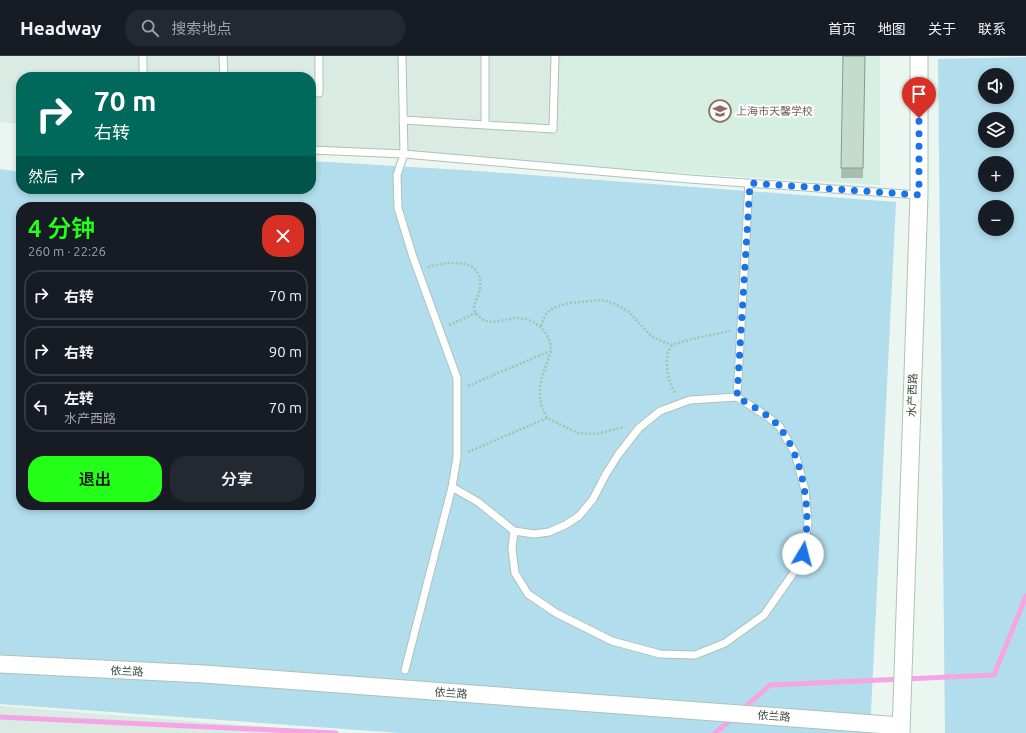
<!DOCTYPE html>
<html lang="zh">
<meta charset="utf-8">
<style>
:root{--surface:#171b24;--page:#242831;--text:#f1f3f6;--muted:#9ea1a6;--line:#363941;--accent:#24ff1a}
body{margin:0;font-family:Ubuntu,"Noto Sans SC",sans-serif;background:var(--page);color:var(--text);height:100vh;display:flex;flex-direction:column;font-size:15px;white-space:nowrap}
*{box-sizing:border-box;margin:0}
p{font-size:13px;color:var(--muted)}
.icon{flex:none;width:22px;height:22px;fill:none;stroke:currentColor;stroke-width:2;stroke-linecap:round;stroke-linejoin:round}
.map{position:relative;flex:1;overflow:hidden}
.panel{position:absolute;left:16px;top:146px;width:300px;height:308px;display:flex;flex-direction:column;background:var(--surface);border-radius:16px;box-shadow:0 2px 6px #0003}
.panel>*{flex:none}
.guide{position:absolute;left:16px;top:16px;width:300px;height:122px;border-radius:16px;box-shadow:0 2px 6px #0003;background:#00695c;color:#fff;overflow:hidden}
.tools{position:absolute;left:978px;top:12px;display:grid;gap:8px}
.tools a{display:grid;place-items:center;width:36px;height:36px;border-radius:50%;background:var(--surface);box-shadow:0 2px 6px #0003;font-size:20px}
.pin{position:absolute;display:grid;place-items:center;width:34px;height:34px;color:#fff;margin:-41px -17px;border-radius:50% 50% 50% 0;rotate:-45deg;box-shadow:0 0 4px #0007}
.pin .icon{rotate:45deg}
.me{position:absolute;width:44px;margin:-22px;rotate:8deg;stroke-linejoin:round;filter:drop-shadow(0 0 3px #0008)}
.turn{display:flex;align-items:center;gap:14px;height:84px;padding:0 12px;font-size:18px}
.turn .icon{width:52px;height:52px;stroke-width:2.5}
.turn b{display:block;font-size:28px;line-height:34px}
.then{display:flex;align-items:center;height:38px;padding:0 12px;background:#0003;gap:8px;font-size:15px}
.round{display:grid;place-items:center;flex:none;width:42px;height:42px;border-radius:16px;background:var(--page)}
.headline{display:flex;align-items:center;justify-content:space-between;height:68px;padding:0 12px}
h1{font-size:24px;font-weight:600;line-height:30px;color:var(--accent)}
.button{display:flex;gap:8px;margin-top:auto;padding:8px 12px}
.button a{flex:1;height:46px;border-radius:16px;background:var(--accent);color:#111;font-size:16px;font-weight:600;line-height:46px;text-align:center}
.button a+a{background:var(--page);color:var(--text)}
ul{padding:0;list-style:none}
li{display:flex;align-items:center;gap:12px;height:50px;margin:0 8px 6px;padding:0 4px;border:2px solid var(--line);border-radius:16px}
li div{flex:1}
li b{display:block;font-size:15px}
li em{font-style:normal}
header{display:flex;align-items:center;gap:24px;box-sizing:border-box;height:56px;padding:0 20px;background:var(--surface);border-bottom:1px solid var(--line)}
header strong{font-size:19px}
nav{display:flex;gap:22px;margin-inline-start:auto;font-size:14px}
.search{width:280px;height:36px;background:var(--page);display:flex;align-items:center;gap:10px;box-sizing:border-box;padding:0 14px;border-radius:16px;color:var(--muted);font-size:15px}
.map>svg:first-child{display:block}
.residential{fill:#d9ebe2}
.education{fill:#d5f0e3}
.green{fill:#b2ddec;fill-rule:evenodd}
.lines{fill:none;stroke-linecap:round;stroke-linejoin:round}
.stream{stroke:#f5a5e4;stroke-width:5}
.service-casing{stroke:#adc3b7;stroke-width:9}
.tertiary-casing{stroke:#adc3b7;stroke-width:19}
.path{stroke:#9dc5af;stroke-width:2.5;stroke-dasharray:2 2;stroke-linecap:butt}
.service{stroke:#fff;stroke-width:7}
.tertiary{stroke:#fff;stroke-width:17}
.wall{fill:#a8bdb0}
.building{fill:#c3dccd;stroke:#889a90}
.route{stroke:#1a73e8;stroke-width:7;stroke-dasharray:0 12.6}
.labels{text-anchor:middle;stroke-width:4;stroke-linejoin:round;paint-order:stroke}
.education-label{font-size:11px;fill:#785e54;stroke:#fff;text-anchor:start}
.street-label{font-size:11px;fill:#384b40;stroke:#fff}
</style>
<header>
<strong>Headway</strong>
<div class="search"><svg class="icon" aria-label="search" viewBox="0 0 24 24"><circle cx="10" cy="10" r="6"/><path d="M15 15l6 6"/></svg>搜索地点</div>
<nav><a>首页</a><a>地图</a><a>关于</a><a>联系</a></nav>
</header>
<div class="map">
<svg width="1026" height="677" viewBox="0 0 1026 677">
<rect width="100%" height="100%" fill="#ebf6f1"/>
<path class="residential" d="M0 0H562L559 110 311 90V21H21V68L0 66Z
M0 650 343 677H0Z"/>
<path class="education" d="M562 0H880V129L559 110Z"/>
<path class="green" d="M1026 1V677H945L938 3ZM985 19H1007V41H985ZM985 63H1007V85H985ZM985 107H1007V129H985ZM985 151H1007V173H985Z
M311 105 463 114 896 146 870 677H400L0 648V113L21 116V133H311ZM21 151H311V449H21Z"/>
<g class="lines">
<path class="stream" d="M742 654 770 629 994 619 1026 540
M0 661 336 677
M715 677 733 662"/>
<g class="service-casing">
<path id="service" d="M143 0V21
M223 0 224 21
M319 0V37
M402 0 404 98 397 119 398 152 413 201 457 322V401L452 431 405 614
M485 0V68
M403 64 553 73 555 0
M311 94 404 98 689 123 919 139
M452 431 478 446 514 475 534 478 549 476 565 469 579 460 593 443 606 418 618 399 639 372 660 355 690 344 737 341
M514 475 512 493 515 517 528 538 556 557 612 585 660 598 695 599 725 587 764 559 792 519 803 499 808 466 805 434 795 397 780 371 768 361 737 341 749 127"/>
</g>
<g class="tertiary-casing">
<path id="tertiary" d="M0 608 204 618 901 670
M901 677 919 139V0"/>
</g>
<path class="path" d="M428 211C448 205 485 201 480 233 479 239 475 245 474 251 474 256 478 260 482 263 493 270 505 262 518 262 536 263 551 276 551 295 543 322 532 334 547 362L578 377 596 378 624 371
M449 269 476 257
M541 270 545 259 553 252 569 247 601 244 613 247 629 256 652 281 672 289 692 283 730 275
M672 289C670 293 667 297 667 301 666 314 669 328 676 338
M468 330 550 295
M468 396 547 362"/>
<use href="#service" class="service"/>
<use href="#tertiary" class="tertiary"/>
</g>
<path class="wall" d="M843 0H865L863 122H841Z"/>
<path class="building" d="M843 0H865L863 112H841Z"/>
<g class="lines">
<path class="route" d="M803 498C804 488 807 476 807 465 807 435 799 395 779 371 769 358 751 350 737 341L750 127 919 139V62"/>
</g>
<defs>
<g id="school-ring" transform="scale(1.15)"><circle r="9.5" fill="#fff" stroke="#8d6e63" stroke-width="1.5"/><path d="M0-5L7-2L0 1L-7-2ZM-4 1L0 2.5L4 1V4Q0 6-4 4Z" fill="#8d6e63"/></g>
</defs>
<g fill-rule="evenodd">
<use href="#school-ring" x="720" y="55"/>
</g>
<g class="labels">
<g class="education-label">
<text x="736" y="59">上海市天馨学校</text>
</g>
<g class="street-label">
<text transform="translate(912 339) rotate(-88)" y="4">水产西路</text>
<text transform="translate(127 615) rotate(3)" y="4">依兰路</text>
<text transform="translate(451 637) rotate(4)" y="4">依兰路</text>
<text transform="translate(774 660) rotate(4)" y="4">依兰路</text>
</g>
</g>
</svg>
<div class="tools">
<a><svg class="icon" aria-label="sound" viewBox="0 0 24 24"><path d="M4 9h4l5-4v14l-5-4H4zM17 9q2 3 0 6"/></svg></a>
<a><svg class="icon" aria-label="layers" viewBox="0 0 24 24"><path d="M12 4l9 5-9 5-9-5zM3 14l9 5 9-5"/></svg></a>
<a>+</a>
<a>−</a>
</div>
<div class="pin" style="left:919px;top:62px;background:#d93025"><svg class="icon" aria-label="arrive" viewBox="0 0 24 24"><path d="M6 21V4h12l-3 4 3 4H6"/></svg></div>
<svg class="me" style="left:803px;top:498px" viewBox="-20 -20 40 40"><circle r="19" fill="#fff"/><path d="M0-13L10 11 0 6-10 11z" fill="#1a73e8"/></svg>
<div class="guide">
<div class="turn"><svg class="icon" aria-label="right" viewBox="0 0 24 24"><path d="M7 20v-9h11M14 6l5 5-5 5"/></svg><div><b>70 m</b>右转</div></div>
<div class="then">然后<svg class="icon" aria-label="right" viewBox="0 0 24 24"><path d="M7 20v-9h11M14 6l5 5-5 5"/></svg></div>
</div>
<section class="panel">
<div class="headline"><div><h1>4 分钟</h1><p>260 m · 22:26</p></div><a class="round" style="background:#d93025;color:#fff"><svg class="icon" aria-label="close" viewBox="0 0 24 24"><path d="M6 6l12 12M18 6L6 18"/></svg></a></div>
<ul>
<li><svg class="icon" aria-label="right" viewBox="0 0 24 24"><path d="M7 20v-9h11M14 6l5 5-5 5"/></svg><div><b>右转</b></div><em>70 m</em></li>
<li><svg class="icon" aria-label="right" viewBox="0 0 24 24"><path d="M7 20v-9h11M14 6l5 5-5 5"/></svg><div><b>右转</b></div><em>90 m</em></li>
<li><svg class="icon" aria-label="left" viewBox="0 0 24 24"><path d="M17 20v-9H6M10 6l-5 5 5 5"/></svg><div><b>左转</b><p>水产西路</p></div><em>70 m</em></li>
</ul>
<div class="button"><a>退出</a><a>分享</a></div>
</section>
</div>
